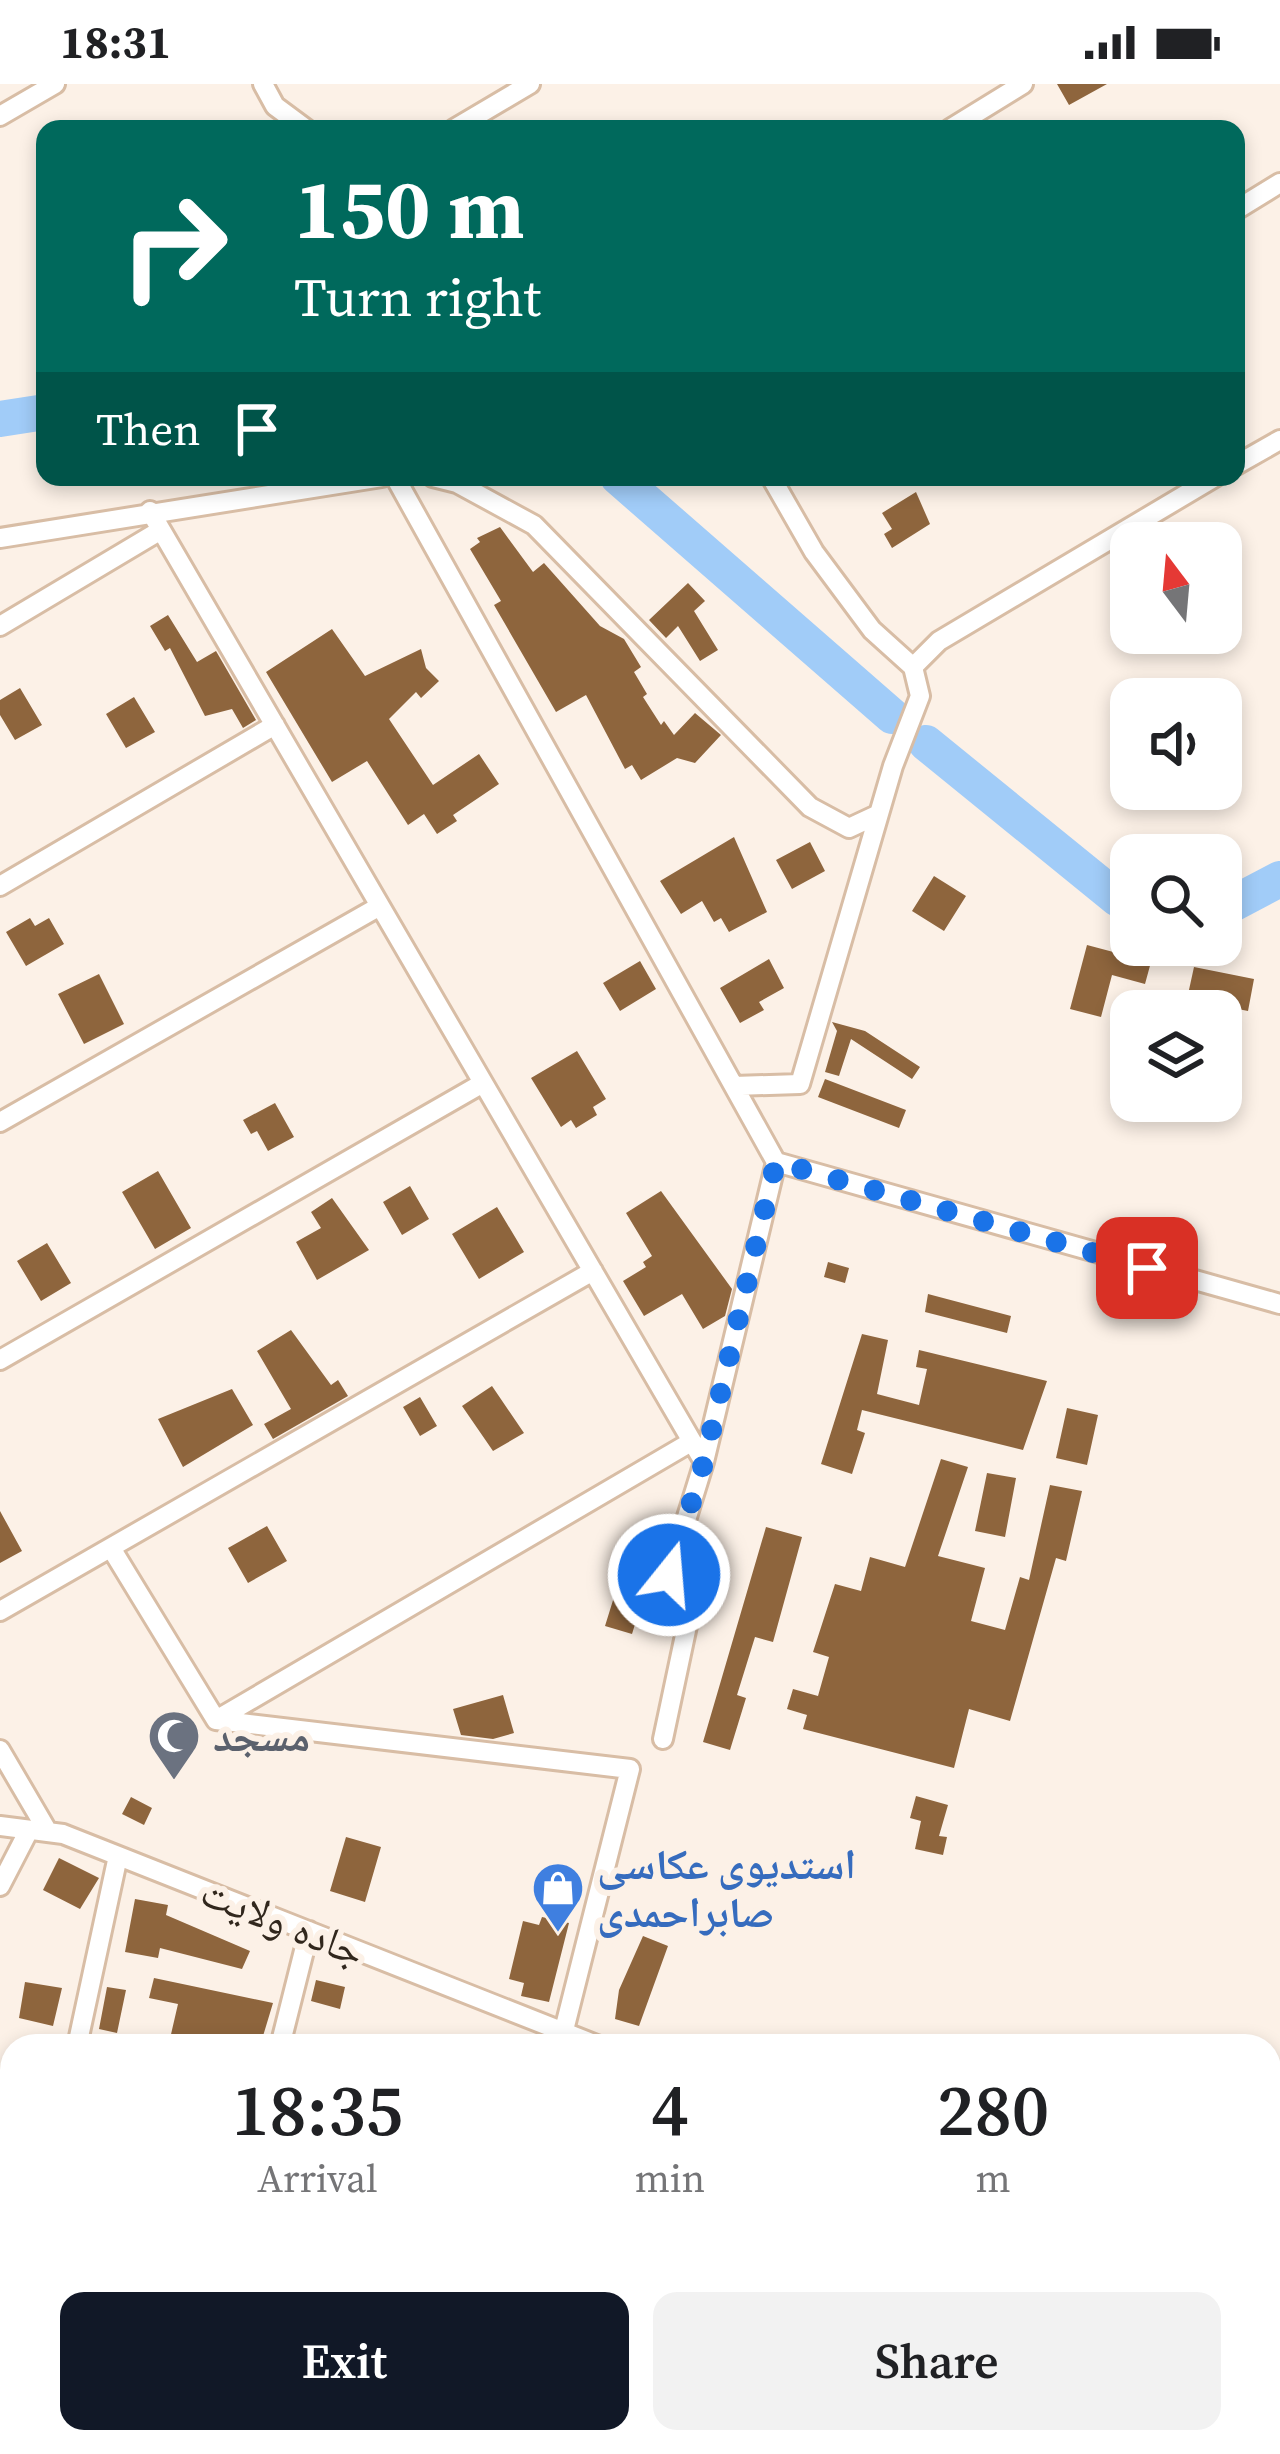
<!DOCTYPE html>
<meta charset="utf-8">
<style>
:root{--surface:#fff;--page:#f2f2f2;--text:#202124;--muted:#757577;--accent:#111827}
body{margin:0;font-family:"Source Serif 4","Noto Naskh Arabic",serif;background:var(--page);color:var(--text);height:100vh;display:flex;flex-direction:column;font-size:45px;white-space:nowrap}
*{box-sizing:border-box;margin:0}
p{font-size:39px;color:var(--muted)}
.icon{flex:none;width:66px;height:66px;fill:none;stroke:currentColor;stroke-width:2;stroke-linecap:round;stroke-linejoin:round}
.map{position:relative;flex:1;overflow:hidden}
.details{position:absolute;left:0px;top:1950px;width:1281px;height:420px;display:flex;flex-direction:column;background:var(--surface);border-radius:36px 36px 0 0;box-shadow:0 6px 18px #0003}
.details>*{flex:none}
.banner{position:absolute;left:36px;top:36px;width:1209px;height:366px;border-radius:24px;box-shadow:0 6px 18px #0003;background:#00695c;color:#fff;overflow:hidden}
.needle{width:78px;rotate:344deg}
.buttons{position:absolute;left:1110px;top:438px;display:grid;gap:24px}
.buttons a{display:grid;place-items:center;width:132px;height:132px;border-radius:24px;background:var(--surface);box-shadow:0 6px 18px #0003;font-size:60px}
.pin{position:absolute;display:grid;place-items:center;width:102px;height:102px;color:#fff;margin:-51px;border-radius:24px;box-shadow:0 6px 18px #0006}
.me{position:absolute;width:132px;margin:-66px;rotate:17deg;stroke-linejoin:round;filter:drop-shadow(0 0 9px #0008)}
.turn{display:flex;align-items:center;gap:42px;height:252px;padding:0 60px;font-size:54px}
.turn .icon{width:156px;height:156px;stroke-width:2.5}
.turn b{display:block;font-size:84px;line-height:102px}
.then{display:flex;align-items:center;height:114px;padding:0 60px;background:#0003;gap:24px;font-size:45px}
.eta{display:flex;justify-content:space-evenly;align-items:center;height:204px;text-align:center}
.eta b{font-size:72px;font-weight:600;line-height:84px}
.button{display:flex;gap:24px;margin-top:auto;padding:24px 60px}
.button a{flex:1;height:138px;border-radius:24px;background:var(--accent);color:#fff;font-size:48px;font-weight:600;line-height:138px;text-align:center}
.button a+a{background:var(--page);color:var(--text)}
.status{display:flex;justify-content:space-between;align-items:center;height:84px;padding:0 60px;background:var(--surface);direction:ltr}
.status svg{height:33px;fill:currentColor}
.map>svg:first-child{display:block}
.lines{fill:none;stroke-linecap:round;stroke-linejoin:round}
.river{stroke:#a1ccf8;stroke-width:36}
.building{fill:#8e653d}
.minor-casing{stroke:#d8bda5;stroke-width:24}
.minor{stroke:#fff;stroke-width:18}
.route{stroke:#1a73e8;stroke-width:21;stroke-dasharray:0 37.8}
.labels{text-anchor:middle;stroke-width:12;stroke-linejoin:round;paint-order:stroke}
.worship-label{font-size:42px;font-weight:bold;fill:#5b616d;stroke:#fcf1e7;text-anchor:start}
.shop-label{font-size:42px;font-weight:bold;fill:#366cbe;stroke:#fcf1e7;text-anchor:start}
.street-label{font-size:42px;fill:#31271d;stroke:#fcf1e7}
</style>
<div class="status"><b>18:31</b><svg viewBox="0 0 49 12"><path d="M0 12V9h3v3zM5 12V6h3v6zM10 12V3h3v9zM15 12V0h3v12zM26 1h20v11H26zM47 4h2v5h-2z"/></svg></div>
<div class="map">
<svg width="1280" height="2370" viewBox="0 0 1280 2370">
<rect width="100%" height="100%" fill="#fcf1e7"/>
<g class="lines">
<path class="river" d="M0 335 45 328
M618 393 892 632
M926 659 1118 815 1131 816
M1221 826 1280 795"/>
</g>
<path class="building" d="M1057 0H1107L1069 21Z
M916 408 930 440 892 464 884 450 892 445 882 429Z
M500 443 533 488 544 479 600 542 624 555 641 583 634 588 647 610 643 613 661 641 664 637 674 651 695 629 721 651 695 679 677 674 641 696 632 681 625 685 586 611 556 628 494 521 501 517 470 465 480 458 477 454Z
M688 499 705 517 694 527 718 566 700 577 678 542 666 554 649 536Z
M168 531 197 578 216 567 256 636 243 644 232 625 205 632 170 564 165 567 150 542Z
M332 545 365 592 421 565 426 584 439 597 421 614 416 608 389 635 433 701 479 670 499 700 453 731 457 737 437 750 424 730 408 741 367 677 332 698 266 588Z
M20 604 42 641 15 656 0 631V616Z
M134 613 155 648 126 664 106 630Z
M734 753 767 828 729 848 721 834 714 838 702 817 681 830 660 797Z
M810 758 825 787 792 805 776 776Z
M934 792 966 812 944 847 912 827Z
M30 834 35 842 49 834 64 860 26 882 6 848Z
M1087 861 1151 878 1145 900 1112 891 1101 933 1070 925Z
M769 875 784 904 759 918 764 926 740 939 720 904Z
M640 877 656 905 620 927 603 899Z
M1194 883 1254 895 1248 927 1187 915Z
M99 890 124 940 84 960 58 910Z
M832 938 865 947 920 983 912 995 851 955 839 992 825 988 837 947Z
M577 967 606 1015 593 1023 597 1031 576 1044 571 1036 561 1043 531 994Z
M825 995 906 1026 899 1044 818 1013Z
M275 1019 294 1053 268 1067 257 1047 251 1050 243 1036Z
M158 1087 191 1144 155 1165 122 1108Z
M410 1102 429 1135 402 1151 383 1118Z
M661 1107 732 1205 725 1232 703 1245 682 1210 644 1232 623 1197 646 1183 643 1178 652 1172 626 1129Z
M332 1114 369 1166 317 1196 296 1158 321 1144 311 1128Z
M497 1123 524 1168 479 1195 452 1150Z
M47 1159 71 1199 41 1217 17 1177Z
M828 1178 849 1184 845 1199 824 1193Z
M928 1210 1011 1232 1007 1249 925 1228Z
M291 1246 331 1301 338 1296 348 1312 273 1355 264 1340 291 1325 257 1267Z
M862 1250 888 1256 877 1310 919 1321 927 1285 916 1283 919 1266 1047 1297 1023 1366 862 1326 857 1346 865 1349 852 1390 821 1380Z
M492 1302 524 1349 493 1367 462 1322Z
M232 1305 253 1341 183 1383 158 1335Z
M420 1313 437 1342 420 1352 403 1323Z
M1067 1324 1098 1331 1087 1381 1056 1374Z
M941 1375 968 1383 938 1472 985 1484 971 1537 1005 1546 1020 1493 1029 1496 1050 1401 1082 1407 1066 1477 1056 1474 1010 1637 969 1625 954 1684 803 1645 807 1631 787 1625 793 1605 818 1612 829 1573 813 1568 835 1500 861 1507 870 1473 905 1483Z
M987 1389 1016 1394 1005 1453 975 1447Z
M0 1427 22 1467 0 1479Z
M267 1442 287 1477 248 1499 228 1464Z
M766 1443 802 1453 773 1558 755 1553 737 1611 746 1614 730 1666 703 1658Z
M619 1497 646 1505 632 1550 605 1542Z
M503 1611 514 1649 493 1655 461 1651 453 1625Z
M916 1712 948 1721 939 1752 947 1753 943 1771 915 1765 921 1737 910 1734Z
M131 1713 152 1724 144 1741 122 1730Z
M346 1753 381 1763 365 1818 330 1807Z
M59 1774 99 1794 80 1825 43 1806Z
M135 1815 168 1821 166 1831 250 1867 242 1885 160 1864 158 1874 125 1868Z
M542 1833 569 1839 549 1918 521 1912 524 1899 509 1895 523 1837 539 1841Z
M643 1852 668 1862 639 1942 615 1935 619 1906Z
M154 1894 273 1919 260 1962 169 1959 178 1920 149 1914Z
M316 1896 345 1903 340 1925 311 1917Z
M25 1898 62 1904 53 1942 19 1934Z
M107 1903 126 1906 117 1949 99 1945Z"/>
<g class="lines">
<g class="minor-casing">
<path id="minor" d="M263 0 275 22 306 45
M0 32 55 0
M454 45 530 0
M950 45 1023 0
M1236 126 1280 99
M1236 381 1280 356
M395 393 776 1078 1280 1220
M433 393 457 399 534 441 810 723 849 744 879 730
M150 427 704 1378
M0 454 382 393
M0 542 161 446
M913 583 939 557 1215 393
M0 802 275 641
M734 1002 800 1000 893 682 920 612 913 583 872 546 814 468 771 393
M0 1038 380 822
M0 1276 483 999
M111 1464 216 1636 630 1685 560 1962
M0 1527 593 1187
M216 1636 691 1358
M663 1655 691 1523 669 1491 704 1378 776 1078
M0 1666 48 1748
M0 1742 63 1750 599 1962
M0 1802 29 1746
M77 1962 118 1772
M280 1962 309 1847
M0 2296 12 2255
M571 2358 572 2370
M182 2370 185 2358
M1097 2370 1101 2358"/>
</g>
<use href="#minor" class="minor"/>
</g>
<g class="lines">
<path class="route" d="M669 1491 704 1378 776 1078 1147 1184"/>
</g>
<defs>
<g id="mosque-pin" transform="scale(2.7)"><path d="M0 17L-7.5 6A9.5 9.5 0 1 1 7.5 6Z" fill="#6b7280" stroke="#fcf1e7"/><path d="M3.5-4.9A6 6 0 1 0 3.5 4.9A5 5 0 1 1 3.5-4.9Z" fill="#fff"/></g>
<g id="shop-pin" transform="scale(2.7)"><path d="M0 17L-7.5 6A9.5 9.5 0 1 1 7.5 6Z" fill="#3f7fe0" stroke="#fcf1e7"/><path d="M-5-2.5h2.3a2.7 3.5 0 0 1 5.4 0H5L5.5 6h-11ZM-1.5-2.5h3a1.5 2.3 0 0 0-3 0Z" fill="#fff"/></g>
</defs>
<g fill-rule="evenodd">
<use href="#mosque-pin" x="174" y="1652"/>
<use href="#shop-pin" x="558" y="1804"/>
</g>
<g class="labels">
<g class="worship-label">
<text x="213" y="1667">مسجد</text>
</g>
<g class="shop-label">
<text x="597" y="1795">استدیوی عکاسی<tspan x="597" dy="48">صابراحمدی</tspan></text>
</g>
<g class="street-label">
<text transform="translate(283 1837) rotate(22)" y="15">جاده ولایت</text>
</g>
</g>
</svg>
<div class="buttons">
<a><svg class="needle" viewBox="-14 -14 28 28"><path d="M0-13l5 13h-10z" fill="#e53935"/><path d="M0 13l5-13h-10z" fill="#757577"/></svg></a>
<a><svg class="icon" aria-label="sound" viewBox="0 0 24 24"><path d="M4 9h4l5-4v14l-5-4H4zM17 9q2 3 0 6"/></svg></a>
<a><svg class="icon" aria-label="search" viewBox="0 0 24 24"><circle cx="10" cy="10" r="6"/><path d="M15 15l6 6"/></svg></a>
<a><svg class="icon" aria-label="layers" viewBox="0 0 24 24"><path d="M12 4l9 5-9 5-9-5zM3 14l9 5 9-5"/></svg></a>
</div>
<div class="pin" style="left:1147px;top:1184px;background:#d93025"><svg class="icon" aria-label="arrive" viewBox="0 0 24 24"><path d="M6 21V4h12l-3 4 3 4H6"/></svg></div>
<svg class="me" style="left:669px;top:1491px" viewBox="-20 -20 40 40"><circle r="17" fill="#1a73e8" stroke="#fff" stroke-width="3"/><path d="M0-11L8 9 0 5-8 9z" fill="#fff"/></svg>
<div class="banner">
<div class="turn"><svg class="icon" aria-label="right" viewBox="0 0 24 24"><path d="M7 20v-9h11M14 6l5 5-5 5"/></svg><div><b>150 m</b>Turn right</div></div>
<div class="then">Then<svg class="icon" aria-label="arrive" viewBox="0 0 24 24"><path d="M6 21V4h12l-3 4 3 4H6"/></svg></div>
</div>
<section class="details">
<div class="eta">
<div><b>18:35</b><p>Arrival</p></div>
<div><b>4</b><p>min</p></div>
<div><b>280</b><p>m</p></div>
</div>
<div class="button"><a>Exit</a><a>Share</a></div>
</section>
</div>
